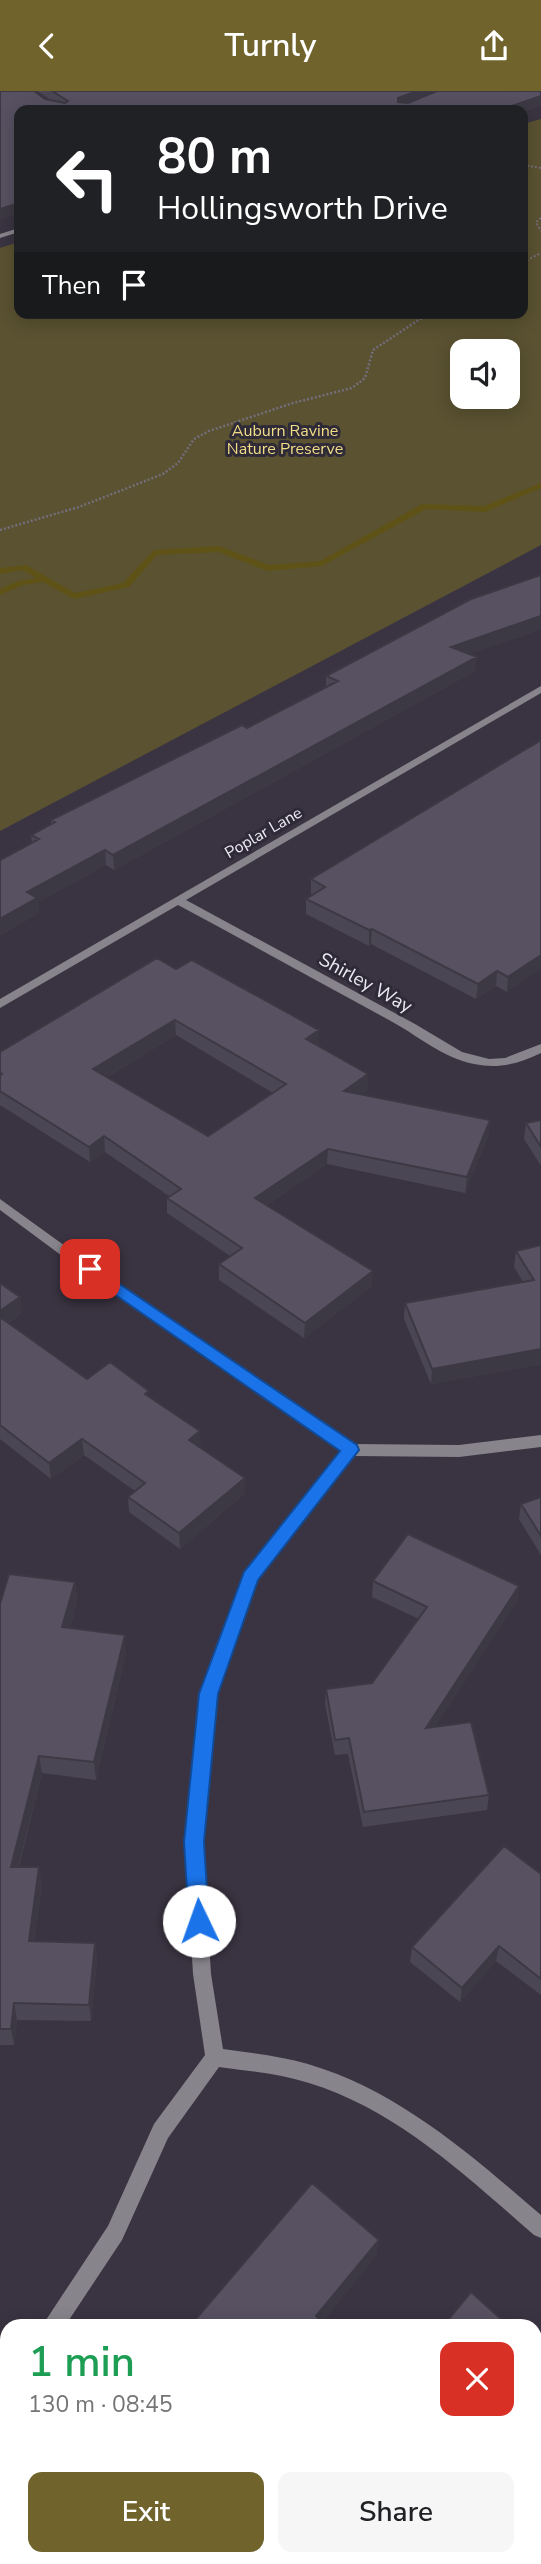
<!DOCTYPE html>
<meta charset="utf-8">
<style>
:root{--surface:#fff;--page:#f6f6f6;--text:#202124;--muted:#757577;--accent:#70642c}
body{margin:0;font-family:"Nunito Sans",sans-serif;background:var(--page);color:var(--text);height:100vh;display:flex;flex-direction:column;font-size:26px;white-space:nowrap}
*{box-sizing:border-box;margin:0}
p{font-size:23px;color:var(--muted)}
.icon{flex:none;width:38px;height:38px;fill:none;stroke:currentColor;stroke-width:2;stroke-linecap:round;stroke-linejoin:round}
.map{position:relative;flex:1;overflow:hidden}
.side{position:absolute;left:0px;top:2228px;width:542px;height:247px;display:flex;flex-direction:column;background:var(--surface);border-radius:21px 21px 0 0;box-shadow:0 4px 18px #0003}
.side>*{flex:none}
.top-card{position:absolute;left:14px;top:14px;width:514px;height:214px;border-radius:14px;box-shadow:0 4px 18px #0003;background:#202124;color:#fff;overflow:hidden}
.fabs{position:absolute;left:450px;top:248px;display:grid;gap:14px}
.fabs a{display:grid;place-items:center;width:70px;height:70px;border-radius:14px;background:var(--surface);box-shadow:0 4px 18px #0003;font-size:35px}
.pin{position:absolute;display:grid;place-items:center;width:60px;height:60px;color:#fff;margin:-30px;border-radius:14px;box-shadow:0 4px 10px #0006}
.me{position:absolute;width:77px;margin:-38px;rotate:357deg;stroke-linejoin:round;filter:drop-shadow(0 0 5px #0008)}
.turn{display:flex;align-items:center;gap:24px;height:147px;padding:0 28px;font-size:32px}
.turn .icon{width:91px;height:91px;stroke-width:2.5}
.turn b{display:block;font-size:49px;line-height:60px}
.then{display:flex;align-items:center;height:66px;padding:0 28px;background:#0003;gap:14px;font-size:26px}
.round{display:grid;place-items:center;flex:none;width:74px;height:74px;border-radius:14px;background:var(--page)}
.head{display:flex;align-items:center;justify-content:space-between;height:119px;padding:0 28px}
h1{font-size:42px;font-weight:600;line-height:52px;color:#1e9e55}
.cta{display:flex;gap:14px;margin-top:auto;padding:14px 28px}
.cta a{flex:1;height:80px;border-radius:14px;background:var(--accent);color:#fff;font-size:28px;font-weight:600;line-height:80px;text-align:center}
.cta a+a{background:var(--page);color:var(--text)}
header{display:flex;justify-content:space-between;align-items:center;height:91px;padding:0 28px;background:var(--accent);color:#fff;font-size:32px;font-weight:600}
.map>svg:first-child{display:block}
.green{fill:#5a5231;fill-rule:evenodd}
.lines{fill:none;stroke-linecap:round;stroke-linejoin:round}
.stream{fill:#5f5216;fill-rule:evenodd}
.path-far1{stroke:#746e7b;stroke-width:2;stroke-dasharray:2 2;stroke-linecap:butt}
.path{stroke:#746e7b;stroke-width:2.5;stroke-dasharray:2 2;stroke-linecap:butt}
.minor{fill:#87848b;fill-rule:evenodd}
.wall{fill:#4b4653;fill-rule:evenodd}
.shaded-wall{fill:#3d3944}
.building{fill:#575161;stroke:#3d3944;stroke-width:2;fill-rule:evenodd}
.route{fill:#1a73e8;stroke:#114b97;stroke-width:2}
.labels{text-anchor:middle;stroke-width:6;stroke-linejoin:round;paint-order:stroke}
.far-park-label{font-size:16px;fill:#f1dd86;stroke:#2f2a38}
.far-street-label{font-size:16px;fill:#ede9f3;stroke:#2f2a38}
.street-label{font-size:19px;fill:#ede9f3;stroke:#2f2a38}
</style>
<header><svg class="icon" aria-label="back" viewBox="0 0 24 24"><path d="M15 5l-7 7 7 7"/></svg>Turnly<svg class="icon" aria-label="share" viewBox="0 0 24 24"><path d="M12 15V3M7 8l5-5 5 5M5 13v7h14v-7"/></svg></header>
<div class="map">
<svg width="541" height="2473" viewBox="0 0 541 2473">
<rect width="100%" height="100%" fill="#3a3442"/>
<path class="green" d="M541 28V454L0 740V482L25 478 22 476 0 480V157L19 151V222H523V33ZM462 261H508V306H462Z"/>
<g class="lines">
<path class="stream" d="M541 392V397L485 421 426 418 322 475 268 480 218 461 157 464 129 496 74 508 43 491 23 494 0 504V498L18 490 36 487 22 479 0 483V477L26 474 75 502 123 492 154 459 219 455 269 474 320 470 422 413 484 415Z"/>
<path class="path-far1" d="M523 74 541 77
M541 127 536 131 541 140
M523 171 541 162"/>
<path class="path" d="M0 439 79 416 163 383 178 372 194 348 209 340 293 312 352 297 365 287 373 259 420 228 439 222"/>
<path class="minor" d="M19 137V141L0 147V143Z
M541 595V602L186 809 415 933 462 961 489 968 505 967 541 953V962C519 973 498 978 474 973 443 967 417 944 389 929 319 891 249 852 178 814L0 917V908Z
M0 1108 133 1204 354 1353 459 1354 541 1344V1356L459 1366 355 1365 257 1489 217 1603 203 1751 211 1883 223 1958C252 1962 280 1965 308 1973 399 2000 470 2063 541 2124V2147L534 2144C466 2085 397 2019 309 1992 280 1983 249 1980 219 1976L168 2047 122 2149 65 2235H42L108 2135 154 2033 205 1964 193 1883 185 1751 201 1603 244 1482 342 1360 123 1210 0 1119Z
M7 2278V2306L0 2309V2281Z"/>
</g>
<path class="wall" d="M37 0H541V14L523 21V19H19L45 8 51 9Z
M541 484V538L469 563 475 580 114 779 106 774 38 811 39 822 0 844V769L32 752 31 744 51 734V729L247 637 326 596V585Z
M541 649 507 901 496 895 476 908 371 853 369 855 306 823V808L312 804 311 803V788Z
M176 878 318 955 368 999 361 1003 490 1029 488 1045 465 1102 327 1073 267 1114 372 1195 304 1247 219 1189V1173L230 1165 167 1122V1107L169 1105 105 1061 90 1071 0 1014V961ZM176 944 273 1002 208 1045 107 986Z
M541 1029V1075L524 1048 526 1032Z
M541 1154V1273L431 1293 404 1228 405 1212 523 1191 514 1176 516 1160Z
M0 1192 22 1222 8 1232 87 1288 149 1306 201 1356H200L245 1402 180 1458 129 1421 128 1406 135 1400 84 1364 51 1388 0 1348Z
M541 1406V1464L519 1428 521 1413Z
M373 1490 519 1495 517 1510 435 1636 489 1704 487 1719 363 1736 348 1663 335 1664 325 1613 326 1598 372 1592 419 1528 372 1506Z
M75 1491 77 1510 70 1536 126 1562 96 1689 42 1682 19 1776 42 1794 34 1850 95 1852 97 1869 91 1930 17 1929 14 1954H0V1513Z
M541 1783V1904L496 1870 460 1911 410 1871 412 1856Z"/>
<path class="shaded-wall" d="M417 0H444L397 19 398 7Z
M541 5V14L523 21V19H500Z
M338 15V19H325Z
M19 112V123L0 129V118Z
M541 525V538L450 570 451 556Z
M477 566 475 580 114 779 113 764Z
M105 759 106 774 38 811 39 822 0 844V828L27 801Z
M372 838 371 853 369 855V839Z
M541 864V878L507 901 508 886Z
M497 880 496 895 476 908 478 893Z
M175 929 176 944 95 993 93 978Z
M319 939V955L306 948Z
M368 983V999L344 1015V1000Z
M490 1029 488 1045 465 1102 467 1086Z
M104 1045 105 1061 90 1071 89 1056Z
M328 1058 327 1073 255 1122V1107Z
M373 1180 372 1195 304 1247 305 1232Z
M20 1206 22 1222 0 1237V1220Z
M541 1258V1273L431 1293 432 1278Z
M200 1340 201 1356 189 1364V1349Z
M82 1348 84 1364 51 1388 49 1372Z
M245 1387V1402L180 1458 179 1442Z
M75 1491 77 1510 65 1554 62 1536Z
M519 1495 517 1510 425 1652 426 1637Z
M125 1544 126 1562 96 1689 94 1671Z
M39 1665 42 1682 14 1793 11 1776Z
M39 1776 42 1794 32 1866 29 1850Z
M95 1852 97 1869 91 1930 89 1914Z
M499 1855 496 1870 460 1911 462 1897Z
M14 1912 17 1929 14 1954 11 1938Z
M379 2149 377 2164 320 2235 316 2225Z
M541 2381V2389L536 2396V2388Z
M306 2468H308V2473H302Z"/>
<path class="building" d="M0 0H34L45 8 65 12 68 10 52 0H417L398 7V11L408 12 437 0H541V5L500 19H353L338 15 325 19H19V112L0 118Z
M541 484V525L451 556 477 566 113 764 105 759 27 801 37 807 0 828V769L39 748 31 744 55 731 51 729 242 634 247 637 338 590 326 585 471 508Z
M541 649V864L508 886 497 880 478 893 372 838 369 839 306 808 325 796 311 788Z
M157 867 176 878 192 869 319 939 306 948 368 983 344 1000 490 1029 467 1086 328 1058 255 1107 373 1180 305 1232 219 1173 242 1157 167 1107 181 1098 104 1045 89 1056 0 1000V984L2 983 0 981V961ZM175 929 286 993 208 1045 93 978Z
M541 1029V1056L526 1032Z
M541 1154V1258L432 1278 405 1212 534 1189 516 1160Z
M0 1192 20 1206 0 1220Z
M0 1226 87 1288 110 1271 149 1300 145 1303 200 1340 189 1349 245 1387 179 1442 128 1406 145 1392 82 1348 49 1372 0 1334Z
M541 1406V1445L521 1413Z
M408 1443 519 1495 426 1637 471 1631 489 1704 364 1721 349 1647 335 1649 326 1598 372 1592 427 1516 373 1490Z
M9 1483 75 1491 62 1536 125 1544 94 1671 39 1665 11 1776H39L29 1850 95 1852 89 1914 14 1912 11 1938H0V1513Z
M504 1755 541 1783V1888L499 1855 462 1897 412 1856Z
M312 2092 379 2149 316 2225 327 2235H190Z
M471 2201 509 2235H443Z
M536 2364 541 2369V2381L536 2388Z
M116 2468H306L302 2473H111Z"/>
<path class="route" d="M90 1173 357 1354 359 1359 258 1489 218 1603 204 1751 209 1830 206 1837 199 1839 192 1837 189 1830 184 1751 199 1603 244 1481 340 1360 84 1182 82 1178 84 1174Z"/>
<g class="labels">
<g class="far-park-label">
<text x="285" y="345">Auburn Ravine<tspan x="285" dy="18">Nature Preserve</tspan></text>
</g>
<g class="far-street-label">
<text transform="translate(263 741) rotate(-30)" y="6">Poplar Lane</text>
</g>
<g class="street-label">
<text transform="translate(366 891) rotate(29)" y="7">Shirley Way</text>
</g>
</g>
</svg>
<div class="fabs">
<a><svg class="icon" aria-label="sound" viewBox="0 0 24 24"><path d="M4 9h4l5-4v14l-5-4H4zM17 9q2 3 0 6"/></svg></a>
</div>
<div class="pin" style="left:90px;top:1178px;background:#d93025"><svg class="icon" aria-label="arrive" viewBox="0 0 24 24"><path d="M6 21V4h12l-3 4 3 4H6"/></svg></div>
<svg class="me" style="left:199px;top:1830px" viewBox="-20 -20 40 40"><circle r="19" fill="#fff"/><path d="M0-13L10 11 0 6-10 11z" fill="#1a73e8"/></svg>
<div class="top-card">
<div class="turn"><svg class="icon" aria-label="left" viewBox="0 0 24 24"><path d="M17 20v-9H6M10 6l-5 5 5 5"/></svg><div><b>80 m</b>Hollingsworth Drive</div></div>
<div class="then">Then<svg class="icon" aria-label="arrive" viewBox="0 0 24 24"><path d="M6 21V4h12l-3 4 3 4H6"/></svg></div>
</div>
<section class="side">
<div class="head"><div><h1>1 min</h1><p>130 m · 08:45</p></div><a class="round" style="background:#d93025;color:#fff"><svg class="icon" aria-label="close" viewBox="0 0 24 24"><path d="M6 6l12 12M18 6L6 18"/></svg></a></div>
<div class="cta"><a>Exit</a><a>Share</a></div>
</section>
</div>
